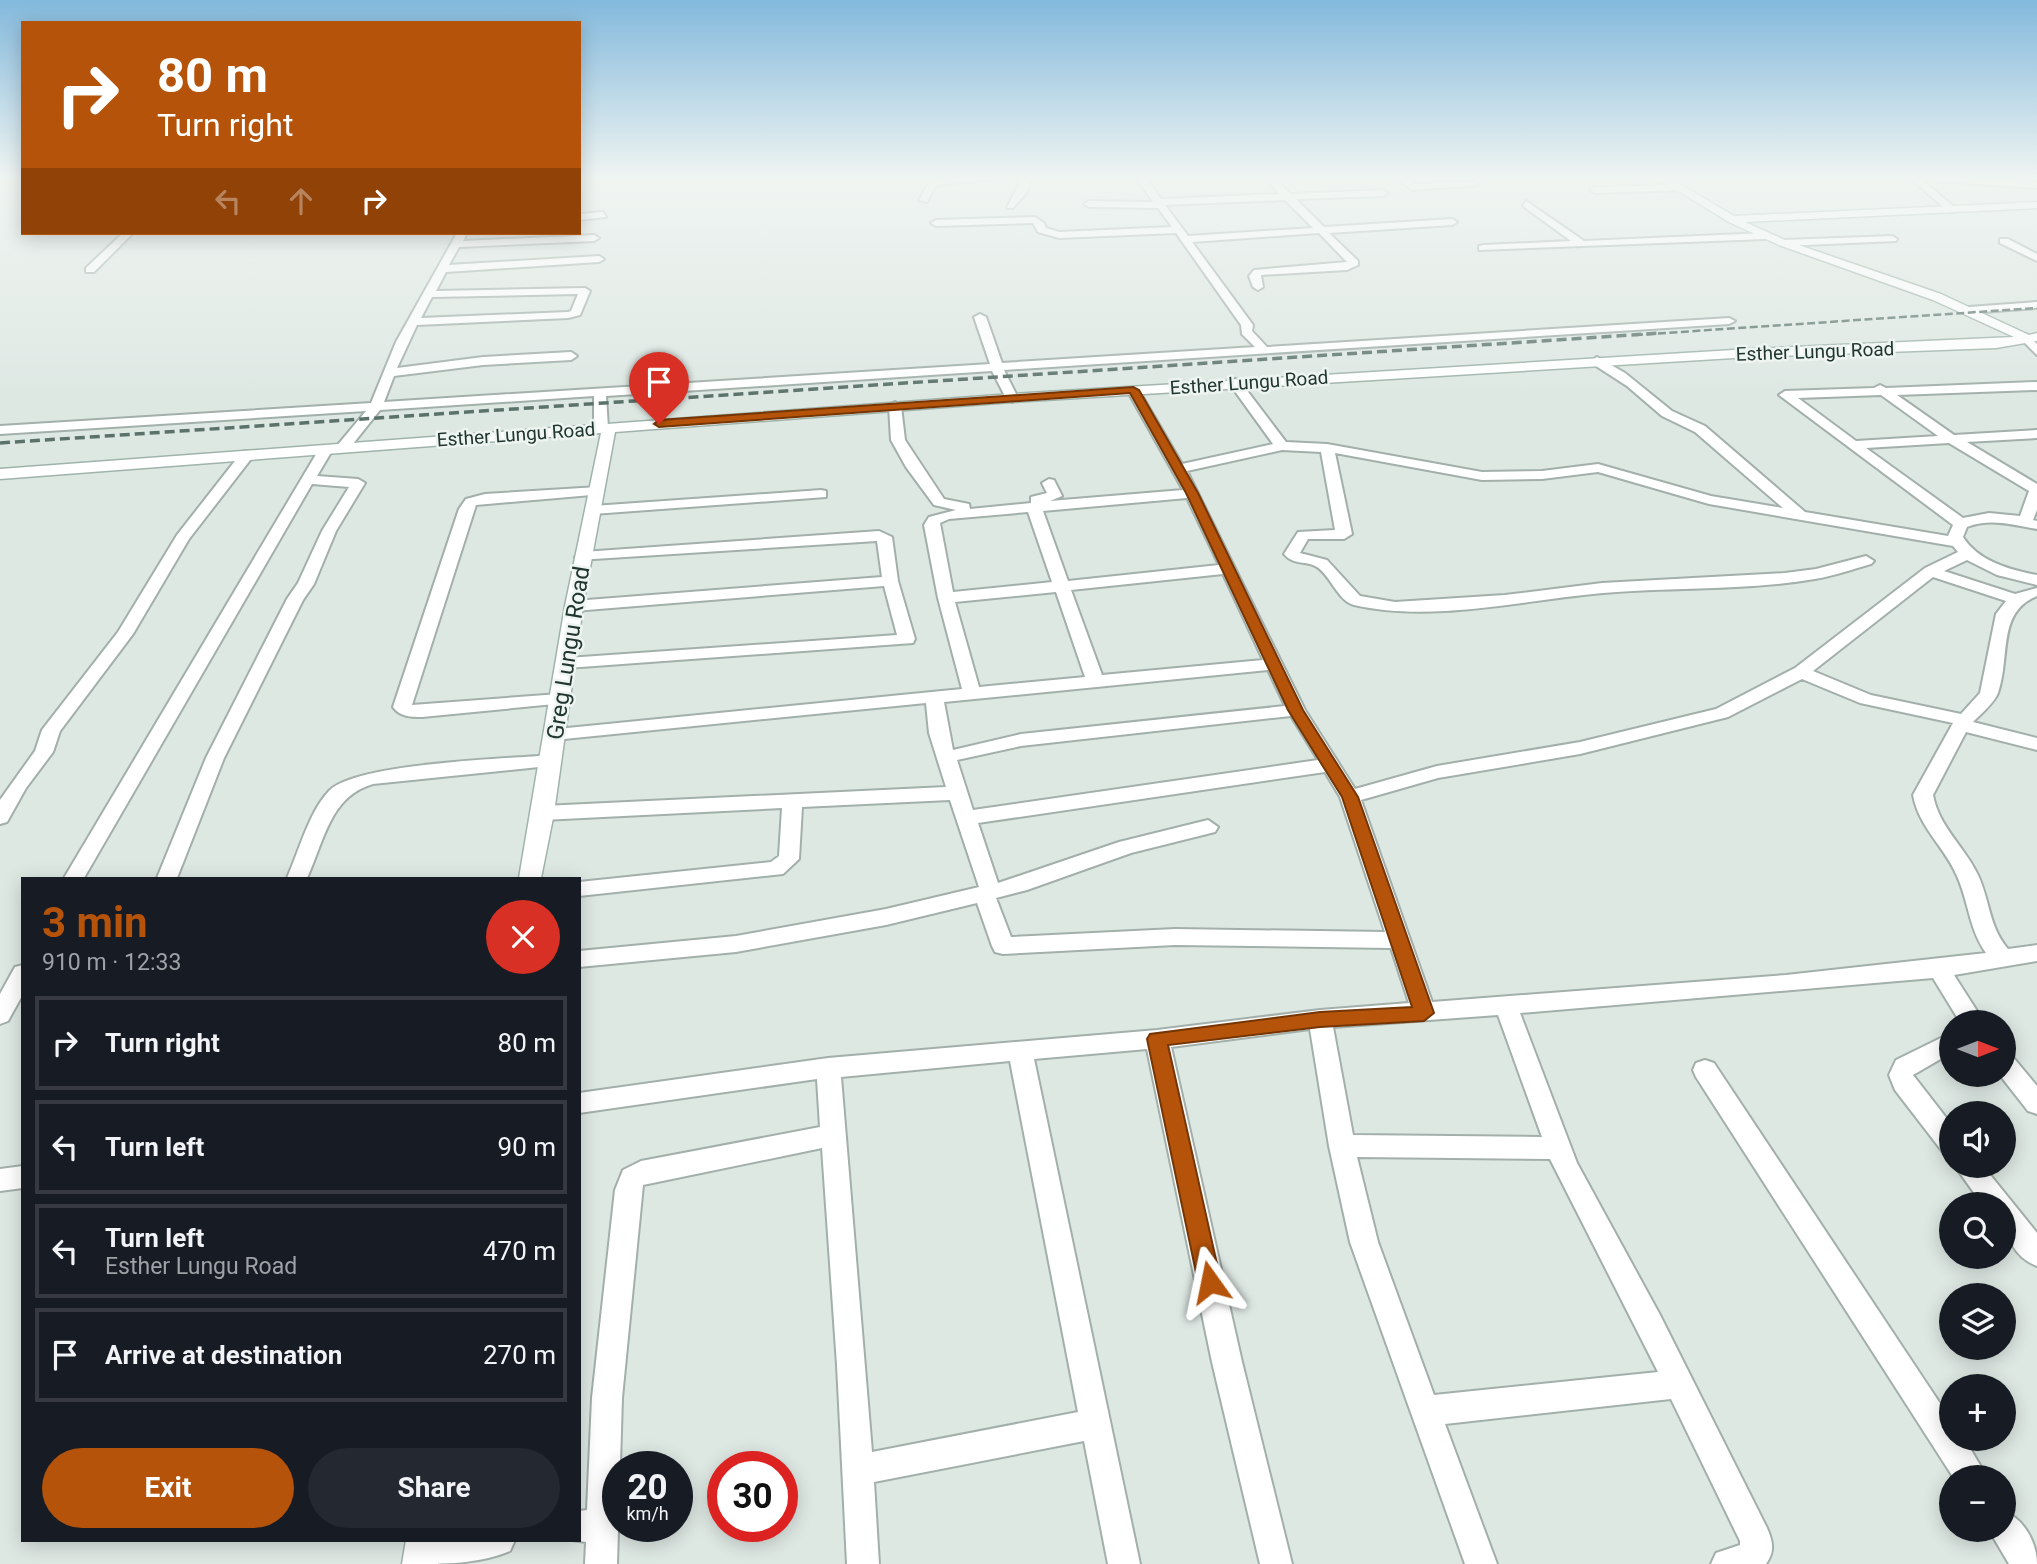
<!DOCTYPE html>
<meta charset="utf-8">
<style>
:root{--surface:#171b24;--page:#242831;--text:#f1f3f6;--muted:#9ea1a6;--line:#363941;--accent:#b45309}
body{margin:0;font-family:Roboto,sans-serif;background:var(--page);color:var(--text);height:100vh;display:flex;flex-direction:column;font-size:26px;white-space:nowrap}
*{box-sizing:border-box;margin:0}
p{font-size:23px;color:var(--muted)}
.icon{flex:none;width:38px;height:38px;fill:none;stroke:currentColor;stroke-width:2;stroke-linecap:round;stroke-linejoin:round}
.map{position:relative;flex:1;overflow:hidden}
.drawer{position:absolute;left:21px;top:877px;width:560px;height:665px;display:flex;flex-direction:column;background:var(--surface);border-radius:0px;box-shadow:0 4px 18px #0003}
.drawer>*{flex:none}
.top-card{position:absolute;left:21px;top:21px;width:560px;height:214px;border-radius:0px;box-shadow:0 4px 18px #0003;background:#b45309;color:#fff;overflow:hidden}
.needle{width:46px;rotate:90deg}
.fabs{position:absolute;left:1939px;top:1010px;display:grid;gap:14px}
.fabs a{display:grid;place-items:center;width:77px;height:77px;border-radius:50%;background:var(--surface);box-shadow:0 4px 18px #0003;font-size:35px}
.speed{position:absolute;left:602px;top:1451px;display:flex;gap:14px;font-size:35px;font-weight:700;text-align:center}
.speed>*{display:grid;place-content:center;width:91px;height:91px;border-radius:50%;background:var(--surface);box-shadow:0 4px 18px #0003;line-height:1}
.speed small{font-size:18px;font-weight:400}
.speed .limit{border:10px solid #d22;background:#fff;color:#111}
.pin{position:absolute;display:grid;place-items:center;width:60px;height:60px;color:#fff;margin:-72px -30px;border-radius:50% 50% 50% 0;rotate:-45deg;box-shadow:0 0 7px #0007}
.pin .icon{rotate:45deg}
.me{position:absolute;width:77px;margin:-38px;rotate:348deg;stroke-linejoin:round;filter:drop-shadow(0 0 5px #0008)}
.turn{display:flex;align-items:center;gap:24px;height:147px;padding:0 21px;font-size:32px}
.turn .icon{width:91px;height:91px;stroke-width:2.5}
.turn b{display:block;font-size:49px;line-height:60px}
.lanes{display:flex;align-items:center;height:66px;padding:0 21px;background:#0003;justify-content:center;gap:35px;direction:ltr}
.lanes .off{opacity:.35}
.round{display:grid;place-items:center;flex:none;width:74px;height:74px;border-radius:37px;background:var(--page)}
.head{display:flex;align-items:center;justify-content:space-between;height:119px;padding:0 21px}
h1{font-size:42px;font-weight:700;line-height:52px;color:var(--accent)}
.cta{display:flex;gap:14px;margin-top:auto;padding:14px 21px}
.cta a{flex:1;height:80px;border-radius:42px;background:var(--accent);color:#fff;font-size:28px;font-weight:700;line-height:80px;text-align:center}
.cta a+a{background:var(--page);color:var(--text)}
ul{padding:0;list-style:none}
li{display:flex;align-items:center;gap:21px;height:94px;margin:0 14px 10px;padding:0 7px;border:4px solid var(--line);border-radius:0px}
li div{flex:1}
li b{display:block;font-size:26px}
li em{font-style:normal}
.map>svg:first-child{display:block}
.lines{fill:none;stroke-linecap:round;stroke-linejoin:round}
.street-casing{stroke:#a2afaa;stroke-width:4}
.secondary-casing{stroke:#9fb3ab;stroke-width:3}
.street{fill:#fff;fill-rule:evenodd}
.secondary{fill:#fff;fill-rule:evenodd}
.rail-far1{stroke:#5b726b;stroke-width:2.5;stroke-dasharray:8 3.5;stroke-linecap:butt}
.rail{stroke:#5b726b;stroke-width:3.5;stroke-dasharray:10 5;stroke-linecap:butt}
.route{fill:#b45309;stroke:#753606;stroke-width:2}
.labels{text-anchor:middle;stroke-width:5;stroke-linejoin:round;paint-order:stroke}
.far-street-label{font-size:19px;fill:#213630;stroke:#eef5f1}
.street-label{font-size:23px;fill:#213630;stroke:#eef5f1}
</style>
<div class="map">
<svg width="2037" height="1564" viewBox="0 0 2037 1564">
<rect width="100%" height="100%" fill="#dee8e3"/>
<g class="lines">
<g class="street-casing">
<path id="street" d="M960 178H1006L936 185 927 202 919 200 930 181Z
M1022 178H1031L1027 192 1013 208H1007Z
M1137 178H1146L1161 199 1280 194 1265 178H1274L1290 194 1383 190 1388 193 1383 196 1296 199 1324 227 1452 219 1457 222 1452 225 1329 233 1358 261V265L1347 270 1261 275 1263 287 1258 290 1253 287 1249 276 1254 270 1347 262 1319 233 1192 242 1253 325 1252 331 1267 347 1729 318 1735 321 1729 324 1004 370 1018 398 1012 402 1006 398 992 371 606 396 608 428 601 432 594 428V396L380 410 348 450 343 451 336 447 366 411 0 434V426L371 403 396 342 457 233H467L463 241 594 235 599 238 594 241 459 247 449 265 599 256 604 259 599 262 446 272 436 291 585 288 590 291 580 315 568 318 417 325 397 368 483 357 571 352 577 356 571 360 483 365 394 376 384 402 990 364 974 317 980 314 986 317 1002 363 1255 347 1242 334 1241 325 1176 233 1059 238 1038 232 1033 223 936 226 931 223 936 220 1035 217 1044 223 1046 228 1059 232 1172 227 1158 208 1089 207 1084 204 1089 201 1153 202ZM1285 200 1313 228 1188 236 1165 205ZM578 294 571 311 568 312 421 318 432 297Z
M1395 178H1406L1415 184 1474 182 1479 185 1413 190Z
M1910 178H1920L1955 208V212H1949Z
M1930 178 2037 182V188L1934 181Z
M1680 185 1683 190 1595 193 1590 190 1595 187Z
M1526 201 1584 241 1765 233 1770 236 1765 239 1479 250V246L1483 245 1571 241 1523 206Z
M603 212 606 217 579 220V214Z
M123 233H133L94 272H86V268Z
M1892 236 1897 239 1896 241 1783 246 1778 243 1783 240Z
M2000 239H2008L2037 254V261L2000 243Z
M2037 302V308L1969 313 1963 310 1969 307Z
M2026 334 2037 344V355L2020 338Z
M1597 357 1625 373 1672 411 1705 426 1805 512 1948 536 1953 525 1779 395 1785 391 1874 388 1880 385 1886 388 2037 382V390L1897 395 1954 435 2037 430V438L1967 442 2037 484V510L2033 520 2037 521V529C2013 525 1991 518 1967 527L1963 537C1978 561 2010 570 2037 575V585L1997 575 1967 560 1944 571 2015 594 2037 588V596C1996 613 2011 657 1998 693 1994 703 1981 714 1973 722L2037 738V750L1966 732 1933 795C1939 827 1964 846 1978 875 1990 901 1989 927 2008 949L2037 945V961L1954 975 1984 1022H1960L1933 978 1520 1013 1577 1163 1660 1315 1767 1528C1773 1542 1775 1551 1766 1564H1711L1716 1553 1740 1545V1541L1671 1399 1445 1424 1497 1564H1465L1350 1242 1329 1146 1310 1029 1171 1047 1242 1362 1292 1564H1260L1212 1362 1147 1049 1034 1059 1140 1564H1108L1084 1441 874 1482 879 1564H847L837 1365 822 1148 643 1185 622 1398 617 1564H585L586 1542 572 1540H579V1511L587 1510 592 1398 615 1190 623 1170 641 1161 820 1127 817 1079 579 1113V1093L828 1058 1157 1030 1320 1010 1409 1003 1391 948 1175 945 1003 954 995 952 992 946 977 903 886 925 736 952 579 967V951L736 936 886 909 979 887 950 800 802 807 799 859 783 874 579 896V882L771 862 779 856 782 808 543 820 533 813 543 806 946 787 929 733 926 703 554 740 545 734 547 730 962 689 938 598 924 525 929 517 956 510 934 505 906 467 891 440 889 406 895 402 901 406 905 440 944 499 969 504 970 509 1031 503V497L1047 493 1042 483 1049 479 1054 480 1062 496 1050 501 1183 490 1127 390 1137 387 1182 464 1273 444 1229 383 1235 379 1239 380 1286 442 1327 444 1482 472 1542 471 1598 464 1711 496 1783 508 1695 432 1662 416 1627 386 1593 364 1591 361ZM1881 395 1938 436 1856 441 1798 398ZM1949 443 2029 491 2020 516 1989 513 1963 518 1866 448ZM1282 450 1321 452 1335 530 1298 532 1284 554C1294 566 1306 560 1317 567 1331 576 1338 601 1354 605 1432 623 1523 600 1603 593 1673 587 1745 591 1815 579 1834 576 1853 569 1871 564L1874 561 1866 556 1816 569 1785 573 1602 583 1505 595 1395 602 1360 596 1327 560 1300 553 1308 539H1344L1352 534 1335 453 1482 480 1542 479 1598 472 1709 504 1953 546 1958 552 1925 568 1795 668 1716 709 1580 742 1437 766 1355 789 1305 710 1187 471ZM1187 498 1219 565 1068 581 1043 511ZM1028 512 1052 582 953 592 940 523 949 519ZM1223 574 1263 660 1102 675 1071 590ZM1933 577 2006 601 1996 614 1980 693 1961 714 1871 695 1813 671ZM1056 592 1085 677 979 687 955 602ZM1268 670 1285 706 1021 734 953 750 944 702ZM1802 679 1860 703 1953 723 1913 795C1919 828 1945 847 1957 876 1969 903 1969 929 1986 953L1786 975 1432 1002 1361 800 1438 778 1580 754 1728 717ZM1291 716 1318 760 973 810 957 760 1021 746ZM1325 772 1340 797 1385 932 1175 929 1011 937 996 898 1027 890 1131 853 1215 832 1218 827 1208 820 1119 842 998 883 978 823ZM1498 1015 1542 1137 1353 1135 1333 1027ZM1010 1061 1078 1412 872 1452 841 1077ZM1357 1157 1550 1159 1658 1372 1434 1395 1378 1242Z
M321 446 333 449 317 476 358 479 365 483 336 531 314 584 303 600 224 758 177 878H157L206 758 287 599 298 583 322 531 349 487 312 484 84 878H64Z
M247 451 254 455 189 539 133 634 60 731 53 752 26 788 7 822 0 824V800L35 751 42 730 118 632 177 535 242 452Z
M598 487 603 488V494L476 505 412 705 559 694 565 695 568 699 565 703 422 717C411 717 400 717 393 707L459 509 466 499 485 494Z
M821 490 826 491V497L593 514 586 510 593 506Z
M879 531 892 537 898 581 915 639 913 643 567 668 558 663 567 658 897 635 884 586 574 611 566 606 574 601 882 577 877 541 578 560 575 557 583 552Z
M551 755 558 757 560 761 558 765 373 784C330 796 324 841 307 878H287C299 851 309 812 329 791 355 763 508 759 551 755Z
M23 965V994L8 1021 0 1024V994L15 967Z
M1951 1033V1053L1913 1075 1951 1124V1154L1942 1151 1895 1090 1889 1075 1896 1060Z
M2004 1053 2012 1056 2037 1086V1114L2028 1111 1999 1074H2004Z
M1705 1060 1714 1063 1951 1420V1438H1964L1987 1477H1953L1696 1077 1693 1070 1696 1063Z
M23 1166V1188L0 1191V1169Z
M1955 1166H1983L2037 1233V1266C2010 1256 2004 1229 2004 1204H1982Z
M2004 1511C2024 1519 2037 1543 2037 1564H2009L1989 1530H2004Z
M414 1540H515L510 1551C479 1564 444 1564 410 1564L406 1553Z"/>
</g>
<g class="secondary-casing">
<path id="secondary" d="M1657 178H1670L1734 216 2037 202V208L1745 222 1787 241 1941 294 2029 335 2037 333V341L1996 348 1750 357 1012 402 615 432 583 606 554 813 541 878H519L565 606 601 433 0 479V469L1012 394 1750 349 2014 337 1933 300 1779 245 1729 222Z
M406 1540H442L438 1564H402Z"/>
</g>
<use href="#street" class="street"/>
<use href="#secondary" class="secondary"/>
<path class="rail-far1" d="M1635 335 2037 308"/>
<path class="rail" d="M0 443 1661 333"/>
</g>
<linearGradient id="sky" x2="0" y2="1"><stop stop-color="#83b9dc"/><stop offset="0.45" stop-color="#f0f5f2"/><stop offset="1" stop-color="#f0f5f2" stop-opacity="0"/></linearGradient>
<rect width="2037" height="397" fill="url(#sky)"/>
<path class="route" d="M1133 387 1139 390 1198 493 1303 710 1358 797 1434 1013 1424 1021 1320 1027 1168 1045 1221 1282 1218 1289 1210 1292 1202 1289 1198 1282 1147 1039 1150 1034 1320 1012 1412 1007 1342 797 1288 710 1186 493 1130 393 659 427 654 424 659 420Z"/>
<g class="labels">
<g class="far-street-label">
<text transform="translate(1815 351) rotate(-2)" y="7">Esther Lungu Road</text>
<text transform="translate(1249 382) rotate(-4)" y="7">Esther Lungu Road</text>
<text transform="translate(516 434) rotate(-4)" y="7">Esther Lungu Road</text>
</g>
<g class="street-label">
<text transform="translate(568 653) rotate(-81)" y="8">Greg Lungu Road</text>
</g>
</g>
</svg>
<div class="fabs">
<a><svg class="needle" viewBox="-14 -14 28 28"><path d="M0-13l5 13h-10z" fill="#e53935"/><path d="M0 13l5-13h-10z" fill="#9ea1a6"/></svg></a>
<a><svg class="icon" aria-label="sound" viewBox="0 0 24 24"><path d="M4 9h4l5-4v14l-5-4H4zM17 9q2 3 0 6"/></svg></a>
<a><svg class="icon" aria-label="search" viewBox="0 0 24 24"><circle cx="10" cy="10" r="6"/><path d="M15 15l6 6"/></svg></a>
<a><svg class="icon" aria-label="layers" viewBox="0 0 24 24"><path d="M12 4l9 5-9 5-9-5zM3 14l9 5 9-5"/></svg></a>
<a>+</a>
<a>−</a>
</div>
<div class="speed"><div>20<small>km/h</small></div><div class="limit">30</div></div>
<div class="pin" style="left:659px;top:424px;background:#d93025"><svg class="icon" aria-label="arrive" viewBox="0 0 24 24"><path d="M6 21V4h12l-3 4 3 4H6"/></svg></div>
<svg class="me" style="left:1210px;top:1282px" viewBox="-20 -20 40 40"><path d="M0-17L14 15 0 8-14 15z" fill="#b45309" stroke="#fff" stroke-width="4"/></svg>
<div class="top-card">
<div class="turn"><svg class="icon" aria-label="right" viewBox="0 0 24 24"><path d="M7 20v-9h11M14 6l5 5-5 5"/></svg><div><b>80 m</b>Turn right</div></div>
<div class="lanes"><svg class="icon off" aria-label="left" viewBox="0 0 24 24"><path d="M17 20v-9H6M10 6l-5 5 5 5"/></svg><svg class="icon off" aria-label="ahead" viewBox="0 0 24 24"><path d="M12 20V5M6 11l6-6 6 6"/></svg><svg class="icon" aria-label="right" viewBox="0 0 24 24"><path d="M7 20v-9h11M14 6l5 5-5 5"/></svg></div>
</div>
<section class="drawer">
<div class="head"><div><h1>3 min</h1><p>910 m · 12:33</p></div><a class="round" style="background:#d93025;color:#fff"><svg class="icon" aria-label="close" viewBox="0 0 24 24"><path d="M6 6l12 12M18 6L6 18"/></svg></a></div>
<ul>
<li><svg class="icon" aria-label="right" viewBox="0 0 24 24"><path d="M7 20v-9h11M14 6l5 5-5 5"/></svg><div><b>Turn right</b></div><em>80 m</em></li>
<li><svg class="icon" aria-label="left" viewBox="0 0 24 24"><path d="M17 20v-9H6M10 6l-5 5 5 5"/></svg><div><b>Turn left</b></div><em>90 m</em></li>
<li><svg class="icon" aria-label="left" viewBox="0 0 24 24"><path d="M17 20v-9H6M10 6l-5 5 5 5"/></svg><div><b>Turn left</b><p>Esther Lungu Road</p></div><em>470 m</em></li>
<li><svg class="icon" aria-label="arrive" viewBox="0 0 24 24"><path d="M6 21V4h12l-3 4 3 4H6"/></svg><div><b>Arrive at destination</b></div><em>270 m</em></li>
</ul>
<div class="cta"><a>Exit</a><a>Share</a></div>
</section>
</div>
